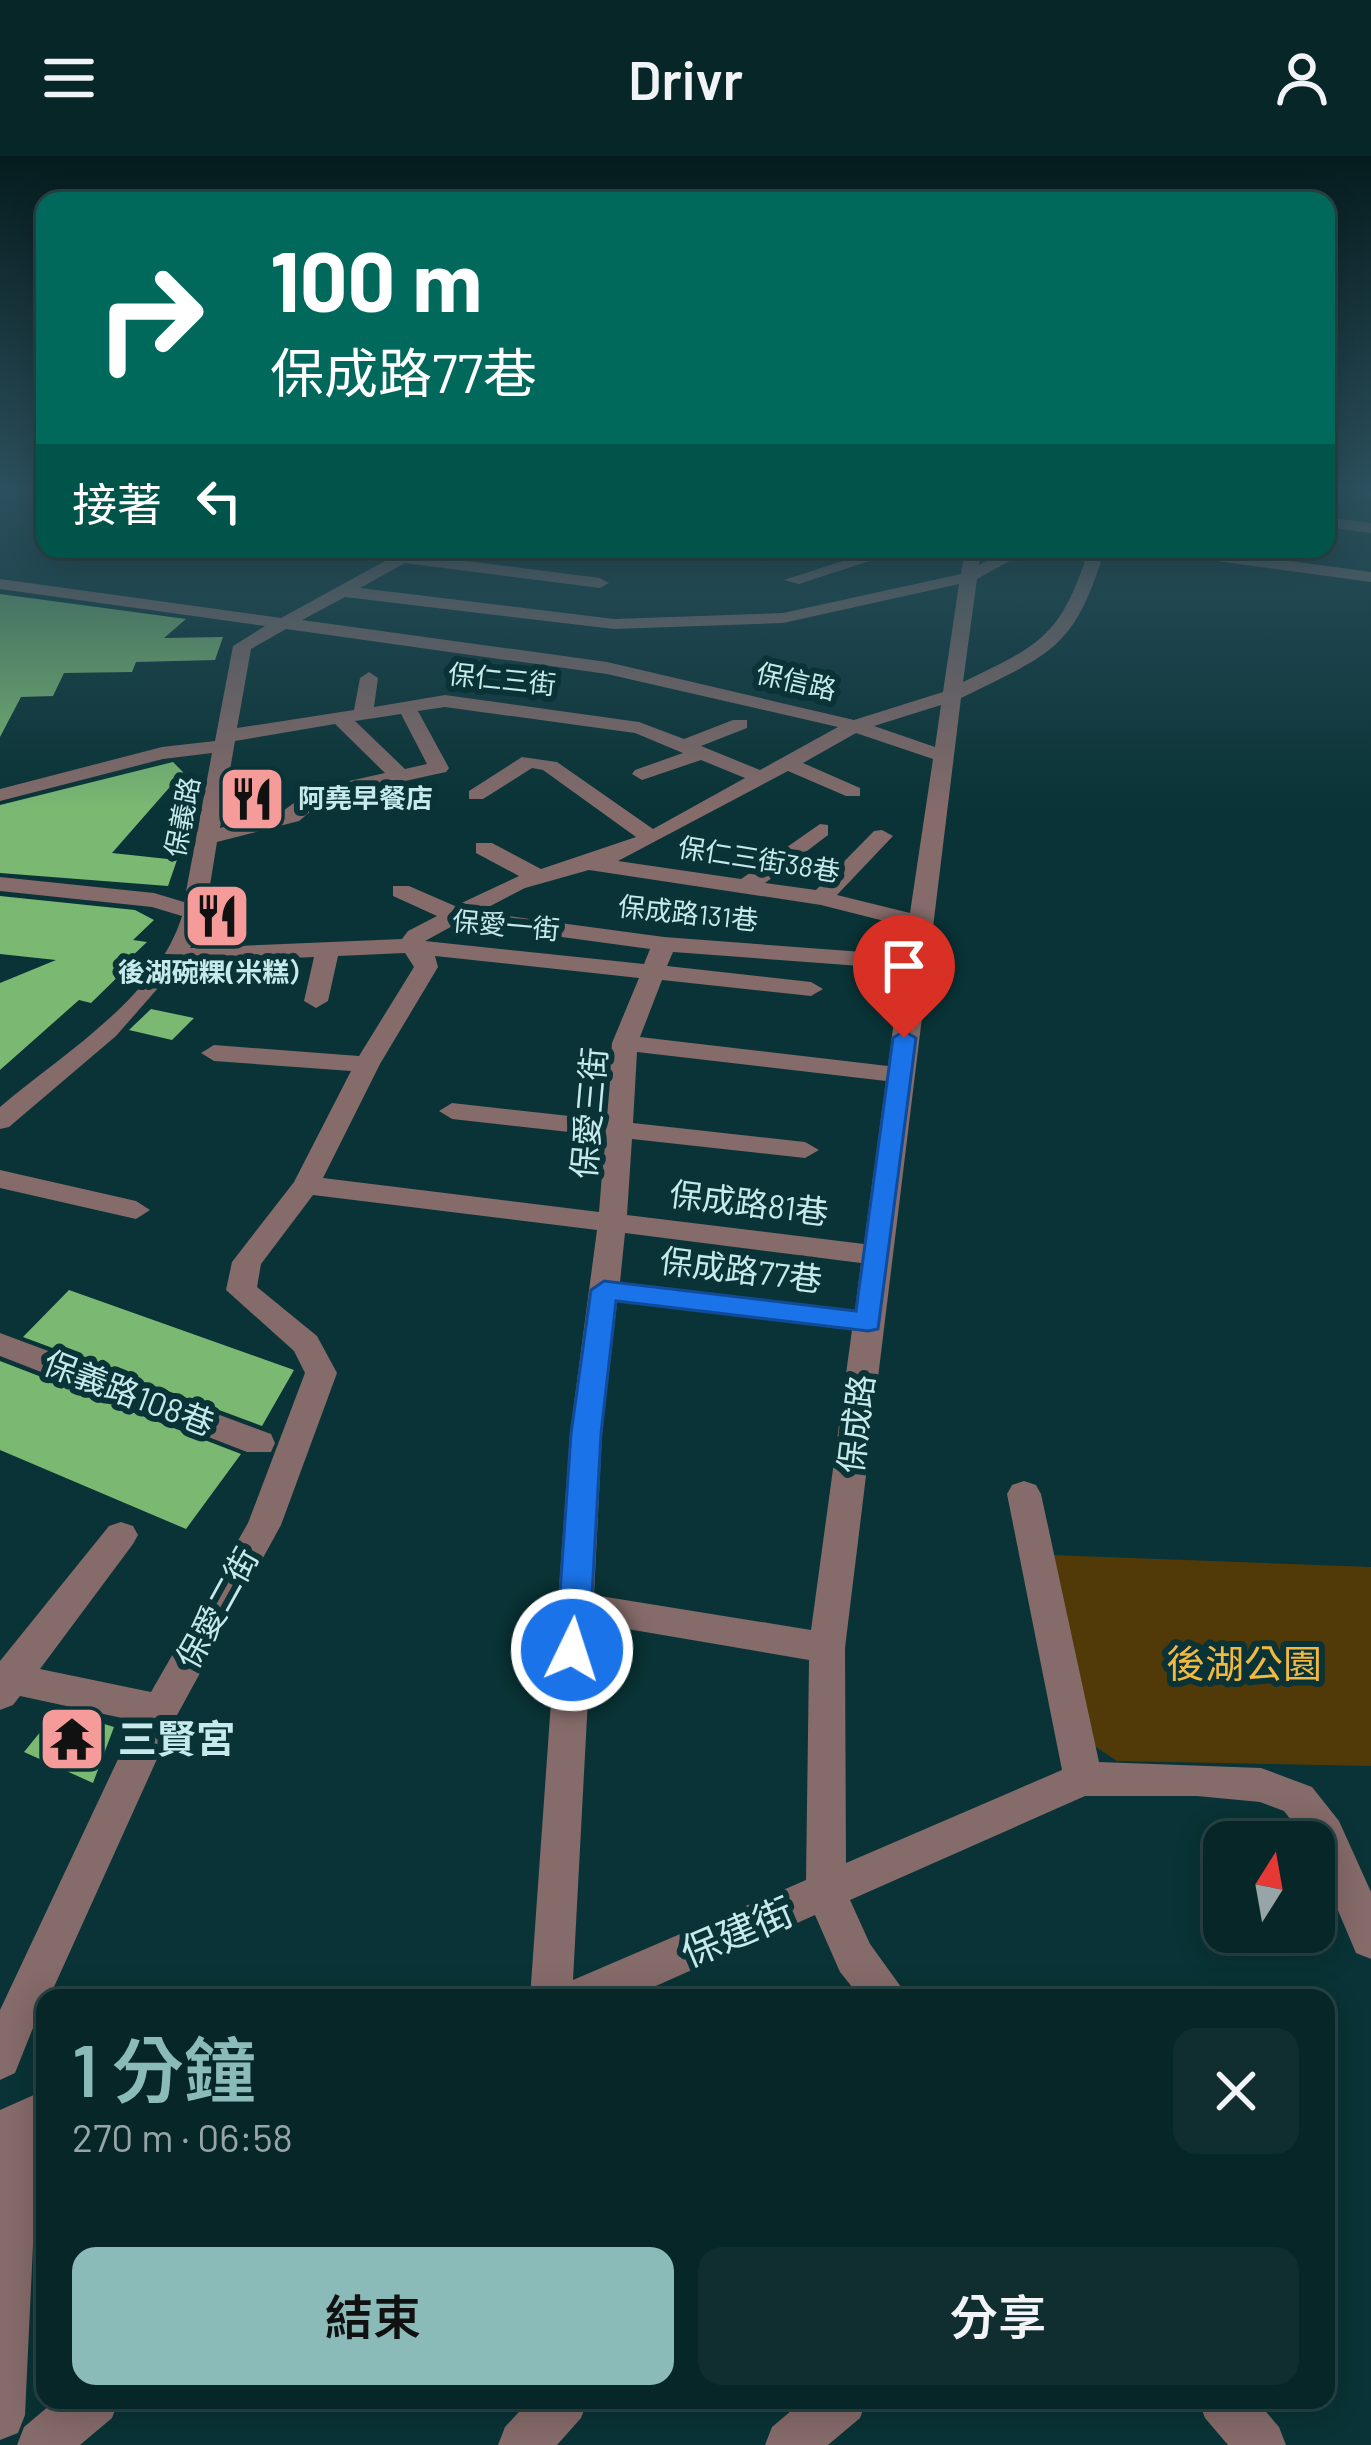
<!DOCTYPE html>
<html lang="zh-TW">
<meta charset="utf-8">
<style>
:root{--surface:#072628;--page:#102e30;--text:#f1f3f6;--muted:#98a5a8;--line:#284345;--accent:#8bbbb9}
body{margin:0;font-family:Barlow,"Noto Sans TC",sans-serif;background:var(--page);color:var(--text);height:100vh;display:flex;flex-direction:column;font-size:45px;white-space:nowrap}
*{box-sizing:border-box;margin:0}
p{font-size:39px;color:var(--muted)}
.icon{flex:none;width:66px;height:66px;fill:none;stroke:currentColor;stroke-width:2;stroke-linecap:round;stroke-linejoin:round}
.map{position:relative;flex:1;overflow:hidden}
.drawer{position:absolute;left:36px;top:1833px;width:1299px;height:420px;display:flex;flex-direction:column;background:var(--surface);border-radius:24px;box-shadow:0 6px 30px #0003,0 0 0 3px var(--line)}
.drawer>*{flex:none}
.banner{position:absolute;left:36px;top:36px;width:1299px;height:366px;border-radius:24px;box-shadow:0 6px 30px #0003,0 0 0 3px var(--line);background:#00695c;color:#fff;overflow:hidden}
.needle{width:78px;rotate:11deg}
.controls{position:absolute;left:1203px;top:1665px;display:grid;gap:24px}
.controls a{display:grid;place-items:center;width:132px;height:132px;border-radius:24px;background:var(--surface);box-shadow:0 6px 30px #0003,0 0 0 3px var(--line);font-size:60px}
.pin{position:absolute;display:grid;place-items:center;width:102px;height:102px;color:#fff;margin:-123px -51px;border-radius:50% 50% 50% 0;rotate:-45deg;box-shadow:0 0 12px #0007}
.pin .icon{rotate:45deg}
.me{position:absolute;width:132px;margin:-66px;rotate:4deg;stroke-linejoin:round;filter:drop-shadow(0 0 9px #0008)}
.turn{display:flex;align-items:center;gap:42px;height:252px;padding:0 36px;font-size:54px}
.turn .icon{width:156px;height:156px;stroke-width:2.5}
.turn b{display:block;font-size:84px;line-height:102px}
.then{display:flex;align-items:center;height:114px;padding:0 36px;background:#0003;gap:24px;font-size:45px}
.round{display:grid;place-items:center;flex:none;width:126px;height:126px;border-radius:24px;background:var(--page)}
.summary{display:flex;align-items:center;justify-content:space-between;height:204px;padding:0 36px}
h1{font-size:72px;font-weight:600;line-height:90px;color:var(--accent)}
.action{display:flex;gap:24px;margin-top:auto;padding:24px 36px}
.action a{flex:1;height:138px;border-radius:24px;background:var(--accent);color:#111;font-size:48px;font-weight:600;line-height:138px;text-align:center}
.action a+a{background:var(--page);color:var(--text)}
header{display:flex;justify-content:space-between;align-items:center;height:156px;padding:0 36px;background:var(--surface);font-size:54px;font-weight:600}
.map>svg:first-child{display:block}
.green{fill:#513a07}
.building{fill:#7bb973}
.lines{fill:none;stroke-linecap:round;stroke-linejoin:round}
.minor{fill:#856b6a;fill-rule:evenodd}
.route{fill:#1a73e8;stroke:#114b97;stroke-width:3}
.labels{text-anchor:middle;stroke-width:12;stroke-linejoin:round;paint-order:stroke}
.far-street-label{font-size:27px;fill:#c6e9eb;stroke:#093336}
.far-poi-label{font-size:27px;font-weight:bold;fill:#c6e9eb;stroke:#093336;text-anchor:start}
.street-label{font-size:33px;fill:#c6e9eb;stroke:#093336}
.near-park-label{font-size:39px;fill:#f2b840;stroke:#093336}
.near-poi-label{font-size:39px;font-weight:bold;fill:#c6e9eb;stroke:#093336;text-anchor:start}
.near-street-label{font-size:39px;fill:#c6e9eb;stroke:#093336}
</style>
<header><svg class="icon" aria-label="menu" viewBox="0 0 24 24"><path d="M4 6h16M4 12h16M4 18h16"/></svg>Drivr<svg class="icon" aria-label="person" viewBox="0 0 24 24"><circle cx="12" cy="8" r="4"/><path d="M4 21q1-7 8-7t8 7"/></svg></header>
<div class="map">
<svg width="1371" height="2289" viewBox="0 0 1371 2289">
<rect width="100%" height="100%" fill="#093336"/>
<path class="green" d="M1052 1399 1371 1411V1610L1117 1605 1093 1589Z"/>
<path class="building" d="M0 438 186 463 164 482 223 481 215 504 136 506 132 516 64 517 53 540 21 541 0 581Z
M173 606 183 616 112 697 177 704 168 730 0 717V649Z
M0 740 135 754 154 764 133 784 147 786 128 804 133 806 91 847 79 844 0 914V827L56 804 0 798Z
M151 853 194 862 172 884 129 874Z
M69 1134 294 1214 262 1270 23 1181Z
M0 1205 241 1298 186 1373 0 1294Z
M58 1554 114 1571 93 1627 24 1596Z"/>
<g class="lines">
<path class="minor" d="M1328 334H1371V344Z
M1326 361 1371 367V377L1326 371Z
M407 393H427L420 399 600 422 609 427 600 432 405 407 360 432 614 463 783 457 961 418 965 393H981L979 409 1010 393H1031L977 423 963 526C1043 488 1061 479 1089 393H1105C1074 494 1052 497 961 542L845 1492 846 1707 1062 1614 1007 1338 1012 1329 1024 1325 1036 1329 1041 1338 1099 1606 1261 1612 1312 1631 1339 1665 1371 1736V1803L1356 1797 1314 1698V1686H1308L1284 1655 1260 1646 1197 1640H1085L850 1744 870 1788 909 1842H861L840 1816 815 1759 629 1842H530L570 1278 597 1074 313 1039 261 1108 257 1131 317 1180 337 1217 281 1369 176 1561 49 1842H45L15 1917 0 1924V1854L136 1565 20 1540 13 1549 0 1554V1505L109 1370 121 1366 133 1370 138 1379 133 1388 40 1513 151 1536 248 1367 305 1217 294 1195 226 1134 232 1106 294 1026 351 915 214 905 201 897 214 889 359 900 414 811 405 797 338 800 328 845 316 852 304 845 314 801 180 807 116 880 9 971 0 973V951C62 898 157 842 182 760L152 751 0 735V721L154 737 184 746 212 597 163 603 0 645V633L162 591 215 585 233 490 265 470 0 433V423L281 462ZM959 428 943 536 854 564 607 506 302 464 345 441 614 473 783 467ZM286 473 607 518 838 571 760 614 701 590 747 572V564H733L684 583 639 566 445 539 374 551 378 522 369 516 360 522 354 554 237 572 251 493ZM941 549 935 591 874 570ZM445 551 635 577 683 597 635 614 632 618 642 624 701 604 745 622 653 673 557 606 522 601 469 635V643H483L532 612 543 614 636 681 541 713 492 687H476V697L519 720 455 750 409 730H393V740L437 760 408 775 402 783 190 792 204 766 217 686 299 665 327 642 446 616 449 612 418 555ZM401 558 427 608 405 613 355 565ZM335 568 385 617 313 633 283 655 220 672 235 585ZM856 577 933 603 910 757 837 739 893 680 882 674 874 675 816 734 765 727 828 679V669L820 668 741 723 618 705 788 615 846 640H860V632L803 607ZM589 714 821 749 908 771 903 799 664 781 479 756 525 732ZM458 767 650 793 644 808 425 785ZM673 796 901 813 888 910 640 881 662 824 811 840 823 833 811 826 667 810ZM435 800 639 822 612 887 606 964 452 947 439 955 452 963 605 980 599 1056 323 1022 380 908 438 811ZM637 896 886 925 864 1088 627 1059 632 983 805 1002 819 994 805 986 633 967ZM625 1077 861 1107 855 1154 620 1126ZM617 1146 852 1174 811 1474 594 1439 602 1278ZM592 1467 809 1504 806 1724 573 1824Z
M668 393H821L773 405 676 398Z
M880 393H906L799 428 784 424Z
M1157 393H1202L1371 416V426L1165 398Z
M0 1014 136 1045 150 1054 136 1063 0 1032Z
M0 1177 271 1278 275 1287 271 1296H247L0 1200Z
M45 1934V1980L38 1983 25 2259 18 2277 0 2284V1954Z
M56 2244H119L112 2262 80 2289H17L24 2271Z
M530 2244H588L581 2262 557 2289H498L505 2271Z
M804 2244H867L860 2262 828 2289H765L772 2271Z
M1198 2244H1256L1279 2271 1286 2289H1228L1205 2262Z"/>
</g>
<linearGradient id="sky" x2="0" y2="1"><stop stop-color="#051c1e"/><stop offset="0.51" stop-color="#2c505d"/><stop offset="1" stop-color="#2c505d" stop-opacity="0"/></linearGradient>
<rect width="1371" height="655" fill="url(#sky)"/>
<path class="route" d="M904 875 916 882 878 1173 868 1175 616 1145 601 1278 589 1494 584 1503 572 1507 561 1503 556 1494 571 1278 591 1134 604 1125 856 1155 893 882Z"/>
<defs>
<g id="restaurant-square" transform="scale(3.45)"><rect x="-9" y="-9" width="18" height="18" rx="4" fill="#f59b99" stroke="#093336"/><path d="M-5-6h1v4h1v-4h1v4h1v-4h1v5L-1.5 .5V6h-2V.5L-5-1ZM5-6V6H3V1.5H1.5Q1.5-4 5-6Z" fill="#111"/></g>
<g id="temple-square" transform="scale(3.45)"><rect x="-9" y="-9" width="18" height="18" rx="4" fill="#f59b99" stroke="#093336"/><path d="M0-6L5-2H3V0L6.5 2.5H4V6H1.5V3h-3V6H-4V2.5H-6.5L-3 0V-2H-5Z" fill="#111"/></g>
</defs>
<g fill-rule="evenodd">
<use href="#restaurant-square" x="252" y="643"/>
<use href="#restaurant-square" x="217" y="760"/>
<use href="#temple-square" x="72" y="1583"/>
</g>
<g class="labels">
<g class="far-street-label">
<text transform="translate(502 524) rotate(6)" y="9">保仁三街</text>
<text transform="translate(796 526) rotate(13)" y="9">保信路</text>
<text transform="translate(183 661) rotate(-79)" y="9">保義路</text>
<text transform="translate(759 704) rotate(9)" y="9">保仁三街38巷</text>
<text transform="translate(688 758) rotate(6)" y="9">保成路131巷</text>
<text transform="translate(506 770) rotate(5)" y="9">保愛一街</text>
</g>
<g class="far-poi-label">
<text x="298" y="652">阿堯早餐店</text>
<text x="217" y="826" text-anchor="middle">後湖碗粿(米糕）</text>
</g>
<g class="street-label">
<text transform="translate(589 957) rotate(-85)" y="12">保愛三街</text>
<text transform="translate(749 1047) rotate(7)" y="12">保成路81巷</text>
<text transform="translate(741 1114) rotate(7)" y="12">保成路77巷</text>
<text transform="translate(129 1237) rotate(21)" y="12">保義路108巷</text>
<text transform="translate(856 1268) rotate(-83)" y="12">保成路</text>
<text transform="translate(217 1452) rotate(-61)" y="12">保愛二街</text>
</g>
<g class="near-park-label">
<text x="1244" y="1522">後湖公園</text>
</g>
<g class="near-poi-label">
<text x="118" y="1597">三賢宮</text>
</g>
<g class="near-street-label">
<text transform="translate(737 1776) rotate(-23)" y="14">保建街</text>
</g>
</g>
</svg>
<div class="controls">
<a><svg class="needle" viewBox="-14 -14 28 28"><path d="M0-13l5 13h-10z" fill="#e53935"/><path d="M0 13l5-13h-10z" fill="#98a5a8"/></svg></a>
</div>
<div class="pin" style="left:904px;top:882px;background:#d93025"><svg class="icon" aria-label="arrive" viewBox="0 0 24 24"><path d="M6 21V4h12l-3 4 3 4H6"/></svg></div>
<svg class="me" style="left:572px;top:1494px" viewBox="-20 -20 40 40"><circle r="17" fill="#1a73e8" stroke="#fff" stroke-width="3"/><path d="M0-11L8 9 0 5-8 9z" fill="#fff"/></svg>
<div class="banner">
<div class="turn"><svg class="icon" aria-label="right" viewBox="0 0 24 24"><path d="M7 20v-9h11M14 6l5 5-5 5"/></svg><div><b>100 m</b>保成路77巷</div></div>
<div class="then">接著<svg class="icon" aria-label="left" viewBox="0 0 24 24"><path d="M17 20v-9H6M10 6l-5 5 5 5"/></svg></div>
</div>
<section class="drawer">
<div class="summary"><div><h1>1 分鐘</h1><p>270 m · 06:58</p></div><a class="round"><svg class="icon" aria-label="close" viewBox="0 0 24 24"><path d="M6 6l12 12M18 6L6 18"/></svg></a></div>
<div class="action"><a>結束</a><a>分享</a></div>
</section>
</div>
